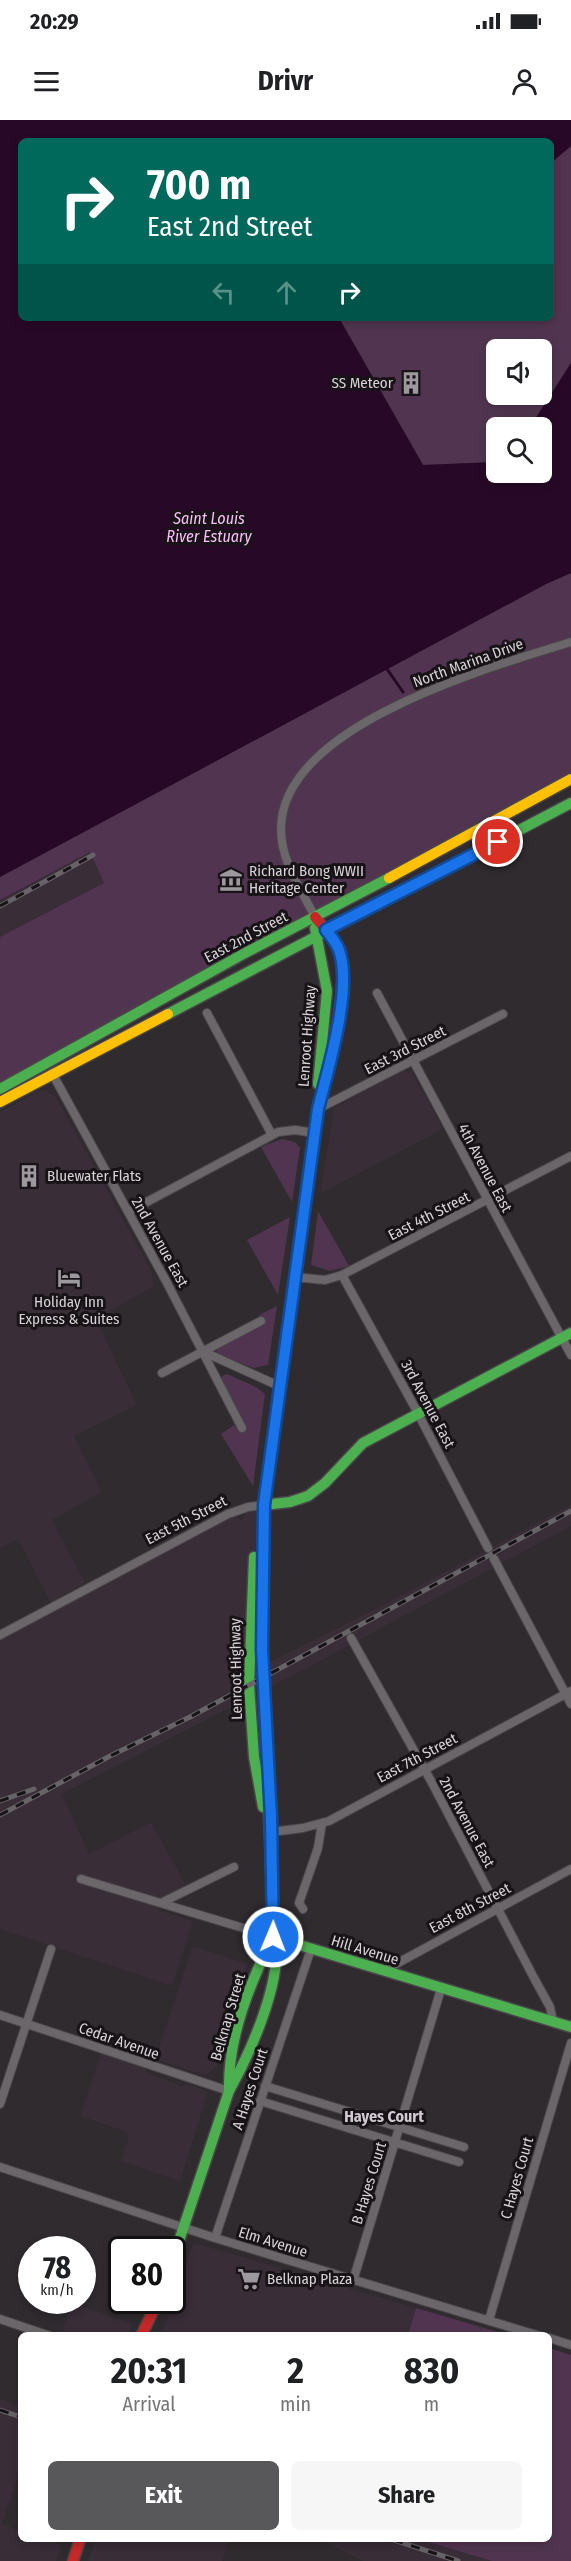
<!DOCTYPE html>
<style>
:root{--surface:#fff;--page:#f6f6f6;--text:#202124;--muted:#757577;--accent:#58575a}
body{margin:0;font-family:"Fira Sans Condensed",sans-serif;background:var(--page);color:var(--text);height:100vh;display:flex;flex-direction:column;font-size:22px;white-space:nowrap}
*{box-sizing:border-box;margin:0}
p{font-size:20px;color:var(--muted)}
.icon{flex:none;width:33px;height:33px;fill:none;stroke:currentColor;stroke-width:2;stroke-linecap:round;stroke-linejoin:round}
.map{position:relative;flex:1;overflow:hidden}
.side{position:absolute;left:18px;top:2212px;width:534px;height:210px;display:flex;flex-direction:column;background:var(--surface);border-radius:9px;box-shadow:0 3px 9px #0003}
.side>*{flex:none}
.guide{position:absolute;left:18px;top:18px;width:536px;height:183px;border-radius:9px;box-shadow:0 3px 9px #0003;background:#00695c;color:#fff;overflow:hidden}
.buttons{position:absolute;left:486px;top:219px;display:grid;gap:12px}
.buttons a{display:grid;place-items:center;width:66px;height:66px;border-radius:9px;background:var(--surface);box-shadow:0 3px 9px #0003;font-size:30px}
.speed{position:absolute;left:18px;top:2116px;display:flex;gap:12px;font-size:30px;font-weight:700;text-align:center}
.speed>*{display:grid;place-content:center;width:78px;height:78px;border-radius:50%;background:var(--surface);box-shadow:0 3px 9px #0003;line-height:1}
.speed small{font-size:15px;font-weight:400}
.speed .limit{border:3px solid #111;border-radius:9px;background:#fff;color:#111}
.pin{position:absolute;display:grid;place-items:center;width:51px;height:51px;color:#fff;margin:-26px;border:3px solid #fff;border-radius:50%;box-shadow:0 2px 6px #0007}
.me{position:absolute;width:66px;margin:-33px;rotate:1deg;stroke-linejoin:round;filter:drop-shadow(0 0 4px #0008)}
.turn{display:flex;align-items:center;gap:21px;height:126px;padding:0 30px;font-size:27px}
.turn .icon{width:78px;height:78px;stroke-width:2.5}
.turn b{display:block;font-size:42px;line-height:51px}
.lanes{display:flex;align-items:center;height:57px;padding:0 30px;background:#0003;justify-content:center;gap:30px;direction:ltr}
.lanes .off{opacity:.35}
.eta{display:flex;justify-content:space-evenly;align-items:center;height:102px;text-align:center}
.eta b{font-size:36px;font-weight:700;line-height:42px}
.cta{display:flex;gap:12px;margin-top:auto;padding:12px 30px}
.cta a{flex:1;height:69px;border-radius:9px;background:var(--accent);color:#fff;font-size:24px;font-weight:700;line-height:69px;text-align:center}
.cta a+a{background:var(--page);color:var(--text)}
.status{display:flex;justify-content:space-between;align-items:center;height:42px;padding:0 30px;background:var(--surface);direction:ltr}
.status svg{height:16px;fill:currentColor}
header{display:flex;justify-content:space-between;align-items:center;height:78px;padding:0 30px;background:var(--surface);font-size:27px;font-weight:700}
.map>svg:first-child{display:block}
.built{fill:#392d38}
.green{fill:#513550;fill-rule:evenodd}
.water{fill:#270927}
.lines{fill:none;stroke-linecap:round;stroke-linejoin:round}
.stream{stroke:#270927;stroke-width:3}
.street-casing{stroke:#4a4649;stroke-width:10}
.fast-casing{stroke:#4a4649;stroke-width:13}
.slow-casing{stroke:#4a4649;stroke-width:13}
.jam-casing{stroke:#4a4649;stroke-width:13}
.street{stroke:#6a666a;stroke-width:8}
.fast{stroke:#4caf50;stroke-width:10}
.slow{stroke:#ffc107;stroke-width:10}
.jam{stroke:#c62828;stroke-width:10}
.rail-casing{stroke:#676467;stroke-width:5}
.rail{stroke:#171316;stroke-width:3;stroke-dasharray:9;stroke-linecap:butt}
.route-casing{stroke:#114b97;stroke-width:15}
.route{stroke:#1a73e8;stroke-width:10}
.labels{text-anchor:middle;stroke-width:6;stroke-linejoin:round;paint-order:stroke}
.poi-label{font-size:15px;fill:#d8d3d8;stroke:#171316;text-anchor:start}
.street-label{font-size:15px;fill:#d8d3d8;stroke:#171316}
.water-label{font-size:16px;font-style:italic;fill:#fbbef9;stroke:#171316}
.neighbourhood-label{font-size:16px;font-weight:bold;fill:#d1c8d1;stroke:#171316}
</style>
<div class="status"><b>20:29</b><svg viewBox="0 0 49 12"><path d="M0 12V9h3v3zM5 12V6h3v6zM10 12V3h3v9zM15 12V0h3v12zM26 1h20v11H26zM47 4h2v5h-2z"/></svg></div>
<header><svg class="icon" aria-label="menu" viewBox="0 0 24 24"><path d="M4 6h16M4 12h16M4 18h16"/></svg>Drivr<svg class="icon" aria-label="person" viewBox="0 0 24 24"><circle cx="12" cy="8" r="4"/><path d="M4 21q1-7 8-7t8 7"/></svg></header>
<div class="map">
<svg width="571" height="2441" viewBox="0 0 571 2441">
<rect width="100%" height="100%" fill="#2f2b2f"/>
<path class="built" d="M90 732 104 764 0 817V780Z
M404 950 412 952 443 1009 320 1074 334 988Z
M45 970 55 976 72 1005 151 1151 154 1166 96 1199 137 1285 74 1316 102 1372 52 1400 85 1463 51 1483 18 1419 0 1428V992L39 971Z
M264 1385 253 1441 252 1551 387 1483 571 1385V1406L309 1547 62 1674 89 1734 151 1702 187 1767 163 1777 158 1790 193 1801 172 1866 0 1809V1515L228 1394 242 1400 248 1387Z
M193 1826 247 1844 238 1884 217 1946 208 1954H201L155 1939Z
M101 1933 144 1947 147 1953 182 1966 189 1964 208 1972 180 2061 121 2041 128 2019 127 2012 80 1996Z
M198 2124 416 2188 408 2215 161 2216 190 2130 193 2125Z
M72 2183 132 2204 129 2215 68 2216 62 2213Z
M0 2279 21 2287V2349L2 2404 21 2411V2420H46L61 2425 56 2441H0Z
M95 2420H229L222 2441H88Z
M321 2420H422L492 2441H363Z"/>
<path class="green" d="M571 26V243L530 307 496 308V342L423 345 339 198H550L551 43ZM496 230H542V274H496Z
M571 453V655L0 963V817L104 763 90 732 0 780V757L546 464Z
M282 1019 295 1022 300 1028 292 1082 261 1027Z
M318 1091 349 1146 330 1151 311 1145Z
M290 1097 278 1175 247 1120Z
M277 1186 268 1245 254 1248 216 1233 217 1229 263 1204 259 1195Z
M227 1254 256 1267 265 1274 253 1366 221 1314 234 1305 239 1312 246 1308 221 1261 222 1256Z
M416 2188 508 2215H408Z
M549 2228 571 2235V2441H492L422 2420H549Z"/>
<path class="water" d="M0 0H571V26L551 43 550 21H21V198H339L423 345 496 342V352H542V308L530 307 571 243V453L546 464 0 757Z"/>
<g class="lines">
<path class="stream" d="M387 549 403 572"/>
<g class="street-casing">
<path id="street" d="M315 797C301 769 281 742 281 709 281 605 491 547 571 522
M377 873 571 1235
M207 893 272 1015
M52 953 166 1161 242 1308
M318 989 503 894
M128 1092 278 1012 295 1010 315 1013
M342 1155 413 1284 488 1428
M294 1157 325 1160 342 1155 571 1036
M204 1232 279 1266
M162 1253 261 1201
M494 1439 571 1584
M0 1515 228 1394 248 1387 264 1385
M351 1518 431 1661 534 1858 550 1887 553 1901
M271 1712 303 1708 329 1701 571 1571
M81 1759 273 1817
M161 1783 234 1747
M303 1789 299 1783 318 1728 322 1703
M383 1851 571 1749
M0 1895 229 1971
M265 1966 464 2027
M260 1981 459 2042
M0 1984 51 1829
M0 2047 215 2118 540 2216
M215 2118 311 1829
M353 2161 441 1869
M0 2199 50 2216
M489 2200 571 1923
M549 2218 571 2225"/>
</g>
<g class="fast-casing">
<path id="fast" d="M315 808 327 871 318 964
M168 894 571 683
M0 969 245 833 389 758
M264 1385 290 1382 308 1376 325 1363 363 1323 571 1213
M264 1414V1385L318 989 328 949
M254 1437 249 1565 254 1637 263 1687
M273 1817 571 1907
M229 1969C228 1917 250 1863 273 1817
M172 2142 229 1971C249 1935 272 1883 276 1842 276 1833 273 1823 273 1814 272 1791 272 1768 271 1745"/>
</g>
<g class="slow-casing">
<path id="slow" d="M389 758 571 659
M0 982 168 894
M264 1414 262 1529 271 1745"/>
</g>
<g class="jam-casing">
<path id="jam" d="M315 797C322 806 333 817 338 827 350 855 335 920 328 949
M141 2216 158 2181
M73 2441 80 2420"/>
</g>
<use href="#street" class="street"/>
<use href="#fast" class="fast"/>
<use href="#slow" class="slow"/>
<use href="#jam" class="jam"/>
<g class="rail-casing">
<path id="rail" d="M0 786 93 735
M0 1681 34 1669
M0 1695 110 1636 190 1597 571 1391
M0 2290 21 2297
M394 2420 458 2441"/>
</g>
<use href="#rail" class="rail"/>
</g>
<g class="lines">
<g class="route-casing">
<path id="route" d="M273 1817 271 1697 262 1529 264 1385 318 989C328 949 353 869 339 830 336 822 331 816 326 810L498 722"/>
</g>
<use href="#route" class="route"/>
</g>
<defs>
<g id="building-bare" transform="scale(1.8)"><path d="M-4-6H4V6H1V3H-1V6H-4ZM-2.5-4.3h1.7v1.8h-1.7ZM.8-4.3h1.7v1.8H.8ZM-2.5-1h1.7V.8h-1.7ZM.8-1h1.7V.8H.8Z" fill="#9d989d" stroke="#171316" stroke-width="2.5" paint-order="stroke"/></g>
<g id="museum-bare" transform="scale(1.8)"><path d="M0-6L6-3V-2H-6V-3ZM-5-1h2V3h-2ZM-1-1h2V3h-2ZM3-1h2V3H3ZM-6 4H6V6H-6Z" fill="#9d989d" stroke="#171316" stroke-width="2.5" paint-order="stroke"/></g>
<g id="hotel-bare" transform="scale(1.8)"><path d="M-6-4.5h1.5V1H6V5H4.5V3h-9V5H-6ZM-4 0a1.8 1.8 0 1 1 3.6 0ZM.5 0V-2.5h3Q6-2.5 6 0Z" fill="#9d989d" stroke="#171316" stroke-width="2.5" paint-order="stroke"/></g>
<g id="supermarket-bare" transform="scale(1.8)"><path d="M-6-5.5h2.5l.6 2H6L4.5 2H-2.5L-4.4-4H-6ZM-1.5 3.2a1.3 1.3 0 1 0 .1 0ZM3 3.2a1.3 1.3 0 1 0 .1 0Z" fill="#9d989d" stroke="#171316" stroke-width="2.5" paint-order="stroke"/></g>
</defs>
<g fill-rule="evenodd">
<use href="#building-bare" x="411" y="263"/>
<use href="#museum-bare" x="231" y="760"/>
<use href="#building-bare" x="29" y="1056"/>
<use href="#hotel-bare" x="69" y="1158"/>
<use href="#supermarket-bare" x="249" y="2159"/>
</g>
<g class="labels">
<g class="poi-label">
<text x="393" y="268" text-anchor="end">SS Meteor</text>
<text x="249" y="756">Richard Bong WWII<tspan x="249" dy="17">Heritage Center</tspan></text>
<text x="47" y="1061">Bluewater Flats</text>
<text x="69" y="1187" text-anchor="middle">Holiday Inn<tspan x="69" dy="17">Express &amp; Suites</tspan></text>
<text x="267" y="2164">Belknap Plaza</text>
</g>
<g class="street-label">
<text transform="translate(468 543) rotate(-20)" y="5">North Marina Drive</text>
<text transform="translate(246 817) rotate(-28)" y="5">East 2nd Street</text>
<text transform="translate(307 916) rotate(-86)" y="5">Lenroot Highway</text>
<text transform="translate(405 930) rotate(-27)" y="5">East 3rd Street</text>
<text transform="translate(485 1048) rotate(62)" y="5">4th Avenue East</text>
<text transform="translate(429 1096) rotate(-27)" y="5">East 4th Street</text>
<text transform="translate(160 1122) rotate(61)" y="5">2nd Avenue East</text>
<text transform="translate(428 1284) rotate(62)" y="5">3rd Avenue East</text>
<text transform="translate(186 1400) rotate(-27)" y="5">East 5th Street</text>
<text transform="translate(236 1549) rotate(-91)" y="5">Lenroot Highway</text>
<text transform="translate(417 1638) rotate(-28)" y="5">East 7th Street</text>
<text transform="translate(467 1702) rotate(62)" y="5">2nd Avenue East</text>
<text transform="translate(470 1788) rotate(-28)" y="5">East 8th Street</text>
<text transform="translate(365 1830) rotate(17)" y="5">Hill Avenue</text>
<text transform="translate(228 1897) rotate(-74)" y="5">Belknap Street</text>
<text transform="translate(119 1921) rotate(19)" y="5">Cedar Avenue</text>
<text transform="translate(250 1969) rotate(-72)" y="5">A Hayes Court</text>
<text transform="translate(517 2058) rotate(-74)" y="5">C Hayes Court</text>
<text transform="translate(369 2063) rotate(-73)" y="5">B Hayes Court</text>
<text transform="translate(273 2122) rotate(17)" y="5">Elm Avenue</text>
</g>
<g class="water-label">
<text x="209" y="404">Saint Louis<tspan x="209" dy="18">River Estuary</tspan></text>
</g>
<g class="neighbourhood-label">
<text x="384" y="2002">Hayes Court</text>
</g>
</g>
</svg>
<div class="buttons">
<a><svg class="icon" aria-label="sound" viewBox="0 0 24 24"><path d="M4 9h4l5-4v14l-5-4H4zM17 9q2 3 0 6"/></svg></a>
<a><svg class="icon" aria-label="search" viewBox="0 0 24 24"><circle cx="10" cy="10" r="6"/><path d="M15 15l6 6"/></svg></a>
</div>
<div class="speed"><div>78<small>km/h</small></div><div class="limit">80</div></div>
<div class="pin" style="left:498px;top:722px;background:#d93025"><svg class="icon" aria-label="arrive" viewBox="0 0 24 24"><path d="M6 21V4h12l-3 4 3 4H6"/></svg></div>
<svg class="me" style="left:273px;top:1817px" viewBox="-20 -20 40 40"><circle r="17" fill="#1a73e8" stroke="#fff" stroke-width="3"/><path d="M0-11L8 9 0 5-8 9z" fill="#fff"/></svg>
<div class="guide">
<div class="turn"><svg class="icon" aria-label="right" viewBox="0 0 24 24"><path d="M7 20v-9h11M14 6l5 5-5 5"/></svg><div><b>700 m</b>East 2nd Street</div></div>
<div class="lanes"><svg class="icon off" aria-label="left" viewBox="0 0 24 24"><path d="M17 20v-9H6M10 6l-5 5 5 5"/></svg><svg class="icon off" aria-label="ahead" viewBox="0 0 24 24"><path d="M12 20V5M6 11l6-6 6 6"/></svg><svg class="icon" aria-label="right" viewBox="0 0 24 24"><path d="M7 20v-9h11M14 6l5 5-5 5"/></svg></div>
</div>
<section class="side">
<div class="eta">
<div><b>20:31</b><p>Arrival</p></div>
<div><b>2</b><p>min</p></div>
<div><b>830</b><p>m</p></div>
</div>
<div class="cta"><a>Exit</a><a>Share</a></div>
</section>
</div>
